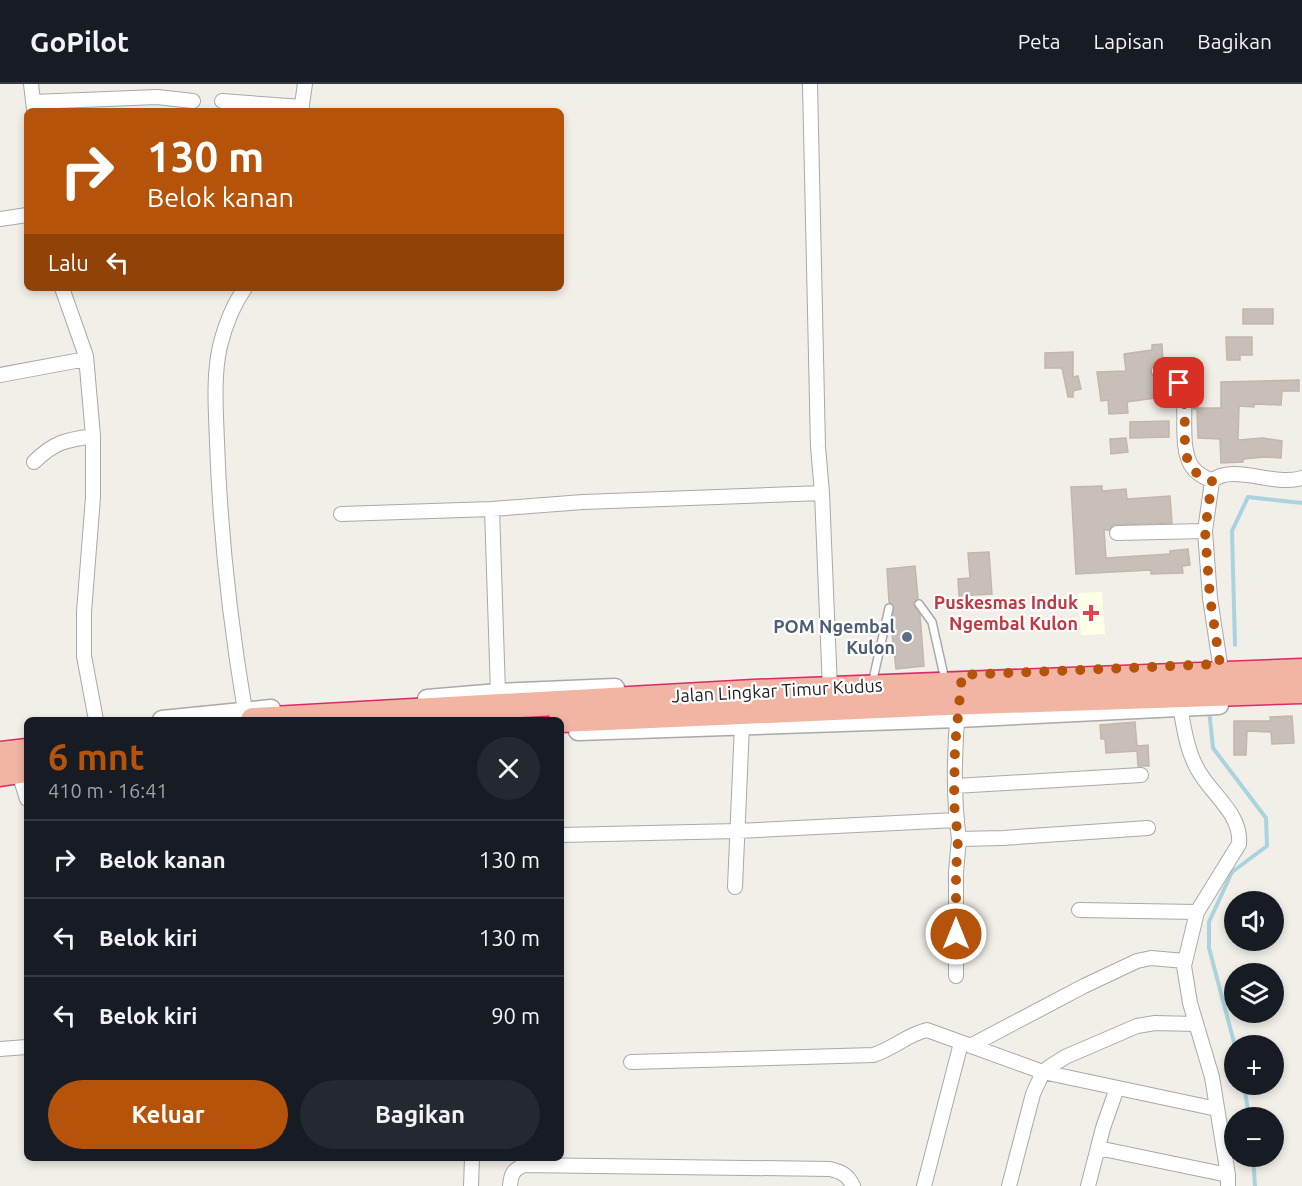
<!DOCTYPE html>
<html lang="id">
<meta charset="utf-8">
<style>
:root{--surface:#171b24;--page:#242831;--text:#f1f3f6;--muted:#9ea1a6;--line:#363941;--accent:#b45309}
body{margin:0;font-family:Ubuntu,sans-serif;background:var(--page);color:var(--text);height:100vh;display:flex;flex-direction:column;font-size:22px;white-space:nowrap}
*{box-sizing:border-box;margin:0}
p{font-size:20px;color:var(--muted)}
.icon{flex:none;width:33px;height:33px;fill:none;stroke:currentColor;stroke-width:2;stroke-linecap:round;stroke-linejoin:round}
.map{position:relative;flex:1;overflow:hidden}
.details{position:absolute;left:24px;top:633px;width:540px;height:444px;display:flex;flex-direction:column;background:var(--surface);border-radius:9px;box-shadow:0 3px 9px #0003}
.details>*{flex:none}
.hud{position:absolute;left:24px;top:24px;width:540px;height:183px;border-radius:9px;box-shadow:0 3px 9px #0003;background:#b45309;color:#fff;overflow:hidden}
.controls{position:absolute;left:1224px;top:807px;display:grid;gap:12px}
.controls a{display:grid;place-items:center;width:60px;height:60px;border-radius:50%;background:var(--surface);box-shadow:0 3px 9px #0003;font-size:30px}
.pin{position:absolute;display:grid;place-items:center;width:51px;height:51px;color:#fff;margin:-26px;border-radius:12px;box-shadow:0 3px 9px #0006}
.me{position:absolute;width:66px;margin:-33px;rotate:0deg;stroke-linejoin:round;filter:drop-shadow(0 0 4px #0008)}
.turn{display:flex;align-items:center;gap:21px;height:126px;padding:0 24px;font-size:27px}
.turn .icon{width:78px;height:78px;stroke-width:2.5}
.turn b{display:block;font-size:42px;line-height:51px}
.then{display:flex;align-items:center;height:57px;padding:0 24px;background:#0003;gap:12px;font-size:22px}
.round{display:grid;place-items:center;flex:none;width:63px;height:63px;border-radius:32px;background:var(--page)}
.head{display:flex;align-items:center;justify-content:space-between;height:102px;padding:0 24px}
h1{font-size:36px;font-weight:600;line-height:45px;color:var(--accent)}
.cta{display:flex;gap:12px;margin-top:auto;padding:12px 24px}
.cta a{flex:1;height:69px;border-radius:36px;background:var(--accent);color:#fff;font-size:24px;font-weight:600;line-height:69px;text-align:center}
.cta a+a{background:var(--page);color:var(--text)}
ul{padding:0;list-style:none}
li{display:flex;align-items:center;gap:18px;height:78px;padding:0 24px;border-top:2px solid var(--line)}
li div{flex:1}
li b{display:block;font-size:22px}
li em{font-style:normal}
header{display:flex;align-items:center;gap:36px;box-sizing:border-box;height:84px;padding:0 30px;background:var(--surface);border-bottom:2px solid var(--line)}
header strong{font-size:28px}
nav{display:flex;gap:33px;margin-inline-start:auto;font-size:21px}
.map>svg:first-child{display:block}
.education{fill:#ffffe5}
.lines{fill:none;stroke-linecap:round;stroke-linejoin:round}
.stream{stroke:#aad3df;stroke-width:4}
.building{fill:#c7bfb8;stroke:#c4b6ab;stroke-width:1.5}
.service-casing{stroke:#a9a9a9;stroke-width:10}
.minor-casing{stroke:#a9a9a9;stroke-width:16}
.tertiary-casing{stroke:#a9a9a9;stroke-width:21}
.trunk-casing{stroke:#dc2a67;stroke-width:27}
.service{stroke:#fff;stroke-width:7}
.minor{stroke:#fff;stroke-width:14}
.tertiary{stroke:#fff;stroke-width:18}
.trunk{stroke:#f2b4a3;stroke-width:24}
.route{stroke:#b45309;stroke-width:10;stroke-dasharray:0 18}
.health-dot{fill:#e0444e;stroke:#fff;stroke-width:2}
.service-dot{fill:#5c6f8a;stroke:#fff;stroke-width:2}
.labels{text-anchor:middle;stroke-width:4.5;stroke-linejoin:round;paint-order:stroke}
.health-label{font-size:18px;font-weight:bold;fill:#be3a42;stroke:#fff;text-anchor:end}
.service-label{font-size:18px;font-weight:bold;fill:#4e5e75;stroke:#fff;text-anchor:end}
.street-label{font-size:18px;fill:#222;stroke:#fff}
</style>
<header>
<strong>GoPilot</strong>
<nav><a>Peta</a><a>Lapisan</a><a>Bagikan</a></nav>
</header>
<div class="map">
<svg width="1302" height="1102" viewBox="0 0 1302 1102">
<rect width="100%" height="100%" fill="#f2efe9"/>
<path class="education" d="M1102 508 1105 550 1081 551 1078 509Z"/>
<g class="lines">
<path class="stream" d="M1235 561 1232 447 1248 413 1302 419
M1209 626 1213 664 1266 734 1267 762 1232 788 1209 838V864L1235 962
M1244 1000 1249 1034
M1253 1072 1255 1102"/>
</g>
<path class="building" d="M1243 225H1273V240H1243Z
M1226 253H1252V271H1240V276H1227Z
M1162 260 1163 279H1154L1150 287 1154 294 1168 303 1169 312 1127 318 1128 329 1109 330 1108 316 1101 317 1097 288 1126 287 1124 270 1152 266V261Z
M1073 268V293L1078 292 1081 305 1073 307V313H1068L1062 284H1045V269Z
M1299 296V307H1282L1281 321 1254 320V323L1239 322 1238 356 1263 354 1282 357 1281 374 1264 373 1243 375V378L1221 379 1220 355 1198 354 1197 325H1193L1192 304 1189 298 1197 297 1198 324H1221V298Z
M1169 337V353L1130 354V338Z
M1126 354 1128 368 1111 370 1110 355Z
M1102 402V407L1126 405 1127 415 1170 412 1172 439 1113 441 1109 446H1104L1106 474 1170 470V467L1188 465 1190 481 1182 482 1183 489 1151 490V486L1076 490 1071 403Z
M989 468 992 510 959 512 958 495 970 494 968 469Z
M915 482 918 514 913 520 920 531 924 582 896 585 891 540 894 523 889 518 887 485Z
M1292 632 1294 659 1272 660 1271 648 1247 647 1246 671H1234V637H1271L1270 633Z
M1135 638 1137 662 1148 661 1149 682H1138L1137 667 1106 669 1105 655H1101L1100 641Z"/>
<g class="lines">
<g class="service-casing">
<path id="service" d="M919 520 932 538 945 596
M872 600 889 524"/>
</g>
<g class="minor-casing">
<path id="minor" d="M31 0 34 25
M810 0 818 363 822 409
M222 17 302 23
M33 18 157 13 193 17
M301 27 305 0
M0 135 27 131
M62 204 86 272 93 352V413L84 528V572L96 636
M1159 287 1179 299 1183 305C1187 327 1179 367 1193 384 1197 390 1206 394 1212 397
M0 291 86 275
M34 378C54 358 66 356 93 352
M492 425 583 418 822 409 830 605
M341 430 492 425 498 609
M1117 449 1205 447
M1220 580 1210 514 1205 447 1212 397C1232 379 1275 403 1302 394
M1180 623C1184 644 1187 667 1198 686 1211 710 1242 730 1239 760L1197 828 1184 882 1190 919 1212 993 1228 1091V1102
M958 626C954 669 953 712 959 755L1003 754 1148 744
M245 627C230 538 220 448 217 358 216 327 213 293 220 262 225 242 233 221 245 204
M22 699 27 715
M955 702 1141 691
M561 751 737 747 956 736
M735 803 742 641
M1079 826 1197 828
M956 892V788L959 755
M972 961 1084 902 1137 877 1151 874 1185 877
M0 965 27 963
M631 978 873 971C893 965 908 950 927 946L1043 988 1217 1025
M1098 1064 1228 1091
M471 1102 472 1074
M510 1102C511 1090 513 1086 524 1081L830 1085C842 1088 848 1091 853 1102
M924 1102 961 959
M1009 1102 1033 1010 1043 988 1048 984 1065 973 1137 942 1155 939 1196 940
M1088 1102 1103 1044 1117 1004"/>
</g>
<g class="tertiary-casing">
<path id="tertiary" d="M427 615 498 609 615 604
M162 636 271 625
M578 647 958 634 1219 621"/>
</g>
<g class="trunk-casing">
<path id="trunk" d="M253 636 754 608 1302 587
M561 636 946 619 1302 607
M0 670 27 667
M0 690 27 686"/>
</g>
<use href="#service" class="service"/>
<use href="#minor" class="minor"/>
<use href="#tertiary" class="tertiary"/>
<use href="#trunk" class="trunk"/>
</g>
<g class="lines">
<path class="route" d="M956 850V788L958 755 954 719 955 662 962 591 1220 580 1210 514 1205 447 1212 397C1207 394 1200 391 1195 388 1176 372 1192 322 1179 299"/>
</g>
<path class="health-dot" d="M1088 520h6v6h6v6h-6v6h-6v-6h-6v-6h6z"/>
<circle class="service-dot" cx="907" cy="553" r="6"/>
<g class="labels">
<g class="health-label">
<text x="1078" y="525">Puskesmas Induk<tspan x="1078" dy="21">Ngembal Kulon</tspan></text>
</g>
<g class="service-label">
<text x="895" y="549">POM Ngembal<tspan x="895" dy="21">Kulon</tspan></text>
</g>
<g class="street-label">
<text transform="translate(777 607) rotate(-3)" y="6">Jalan Lingkar Timur Kudus</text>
</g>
</g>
</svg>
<div class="controls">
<a><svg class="icon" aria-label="sound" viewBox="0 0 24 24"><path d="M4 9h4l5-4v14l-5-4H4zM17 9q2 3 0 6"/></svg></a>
<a><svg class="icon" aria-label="layers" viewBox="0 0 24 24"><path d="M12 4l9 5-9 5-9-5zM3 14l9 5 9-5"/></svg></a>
<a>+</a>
<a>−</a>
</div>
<div class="pin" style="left:1179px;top:299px;background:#d93025"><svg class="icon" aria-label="arrive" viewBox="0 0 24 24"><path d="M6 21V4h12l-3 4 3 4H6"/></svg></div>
<svg class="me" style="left:956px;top:850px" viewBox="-20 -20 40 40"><circle r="17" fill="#b45309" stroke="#fff" stroke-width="3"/><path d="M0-11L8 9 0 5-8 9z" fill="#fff"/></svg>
<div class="hud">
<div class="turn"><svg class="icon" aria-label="right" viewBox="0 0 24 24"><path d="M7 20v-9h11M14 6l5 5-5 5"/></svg><div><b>130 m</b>Belok kanan</div></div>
<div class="then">Lalu<svg class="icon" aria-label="left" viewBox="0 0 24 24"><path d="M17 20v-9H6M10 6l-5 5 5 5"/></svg></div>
</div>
<section class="details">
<div class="head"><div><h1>6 mnt</h1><p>410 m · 16:41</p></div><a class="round"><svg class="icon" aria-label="close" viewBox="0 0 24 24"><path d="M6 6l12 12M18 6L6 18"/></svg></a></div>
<ul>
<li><svg class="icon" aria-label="right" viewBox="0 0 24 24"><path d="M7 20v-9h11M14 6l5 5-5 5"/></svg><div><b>Belok kanan</b></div><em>130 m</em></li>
<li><svg class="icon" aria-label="left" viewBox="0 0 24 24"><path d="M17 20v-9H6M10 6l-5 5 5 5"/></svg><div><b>Belok kiri</b></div><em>130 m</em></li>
<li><svg class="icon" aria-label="left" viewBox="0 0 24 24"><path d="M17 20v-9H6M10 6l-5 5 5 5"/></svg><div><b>Belok kiri</b></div><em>90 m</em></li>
</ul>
<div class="cta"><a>Keluar</a><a>Bagikan</a></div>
</section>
</div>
